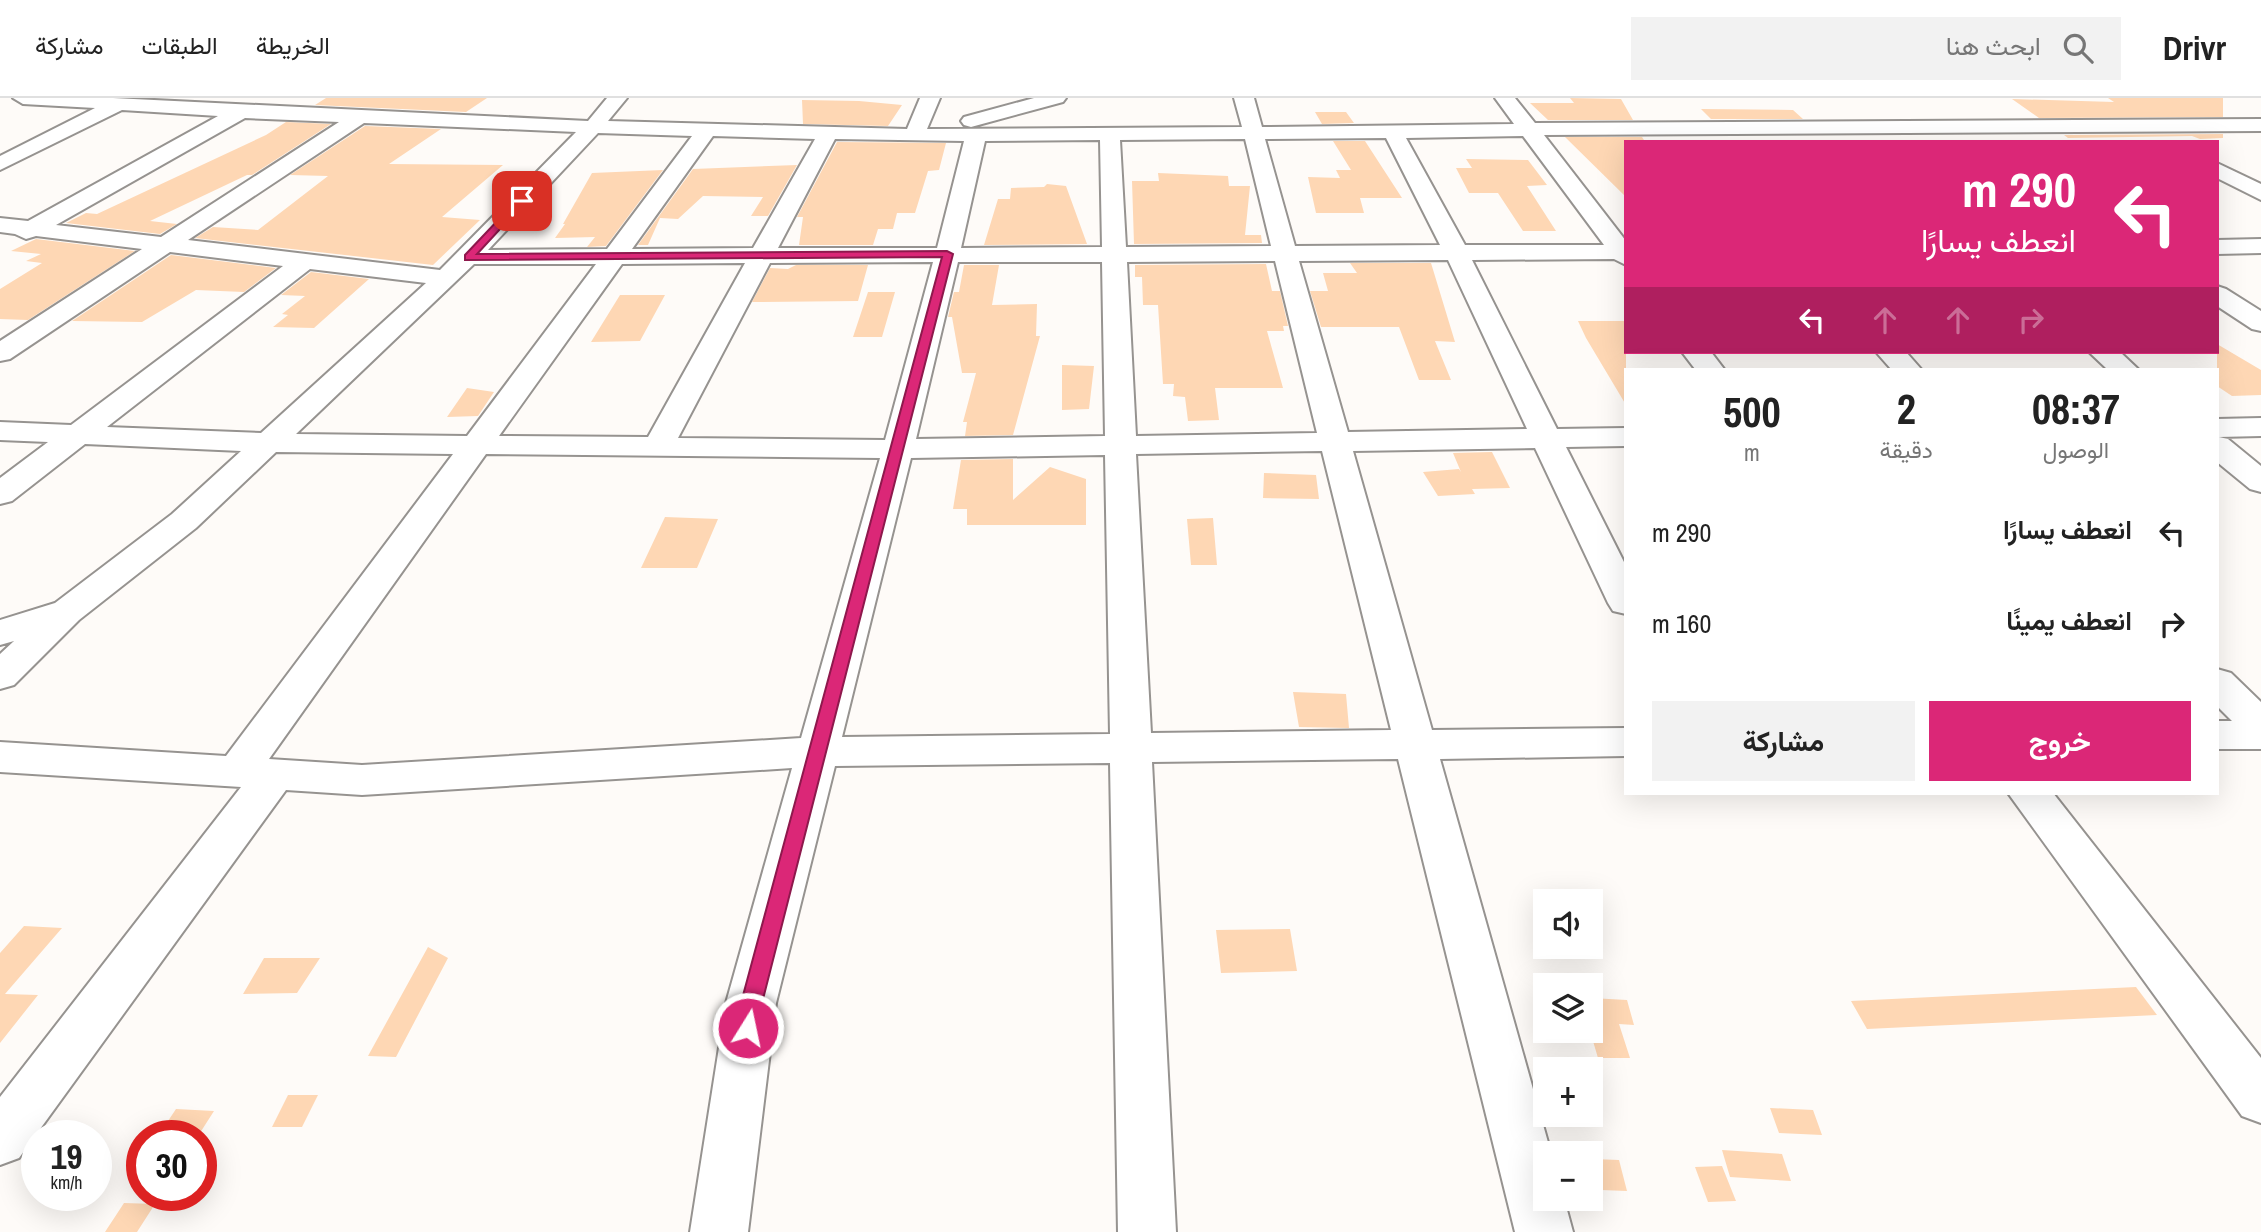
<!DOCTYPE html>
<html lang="ar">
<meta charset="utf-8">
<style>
:root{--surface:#fff;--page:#f2f2f2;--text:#222;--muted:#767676;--line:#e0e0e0;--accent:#db2777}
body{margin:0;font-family:"Archivo Narrow",Vazirmatn,sans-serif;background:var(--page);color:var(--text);direction:rtl;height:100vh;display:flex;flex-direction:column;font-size:26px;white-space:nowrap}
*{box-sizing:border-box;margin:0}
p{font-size:23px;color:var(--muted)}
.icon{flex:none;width:38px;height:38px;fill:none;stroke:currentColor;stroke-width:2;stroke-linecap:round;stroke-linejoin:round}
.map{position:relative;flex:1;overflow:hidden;direction:ltr}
.drawer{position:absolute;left:1624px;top:270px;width:595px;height:427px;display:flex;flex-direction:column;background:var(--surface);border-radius:0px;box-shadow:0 7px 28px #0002;direction:rtl}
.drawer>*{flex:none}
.top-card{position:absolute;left:1624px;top:42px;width:595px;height:214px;border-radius:0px;box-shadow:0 7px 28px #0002;direction:rtl;background:#db2777;color:#fff;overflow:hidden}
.fabs{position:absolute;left:1533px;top:791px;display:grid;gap:14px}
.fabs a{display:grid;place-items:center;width:70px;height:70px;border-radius:0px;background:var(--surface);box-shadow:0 7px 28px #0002;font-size:35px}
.speed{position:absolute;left:21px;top:1022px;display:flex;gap:14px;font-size:35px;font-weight:700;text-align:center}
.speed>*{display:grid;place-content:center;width:91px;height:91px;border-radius:50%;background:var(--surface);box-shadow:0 7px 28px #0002;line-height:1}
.speed small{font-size:18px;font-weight:400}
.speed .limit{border:10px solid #d22;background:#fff;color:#111}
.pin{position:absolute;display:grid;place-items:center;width:60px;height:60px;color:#fff;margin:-30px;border-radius:14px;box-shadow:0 4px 10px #0006}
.me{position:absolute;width:77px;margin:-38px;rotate:10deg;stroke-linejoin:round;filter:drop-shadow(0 0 5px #0008)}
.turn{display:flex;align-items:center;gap:24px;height:147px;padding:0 28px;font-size:32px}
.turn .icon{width:91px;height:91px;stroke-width:2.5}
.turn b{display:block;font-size:49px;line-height:60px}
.lanes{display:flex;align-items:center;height:66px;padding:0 28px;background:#0003;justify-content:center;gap:35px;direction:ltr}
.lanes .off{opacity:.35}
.eta{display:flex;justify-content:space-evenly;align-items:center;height:119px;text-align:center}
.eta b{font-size:42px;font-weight:700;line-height:49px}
.action{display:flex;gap:14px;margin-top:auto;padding:14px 28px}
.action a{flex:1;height:80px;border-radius:0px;background:var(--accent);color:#fff;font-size:28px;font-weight:700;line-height:80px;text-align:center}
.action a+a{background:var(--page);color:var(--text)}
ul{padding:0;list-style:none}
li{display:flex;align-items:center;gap:21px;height:91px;padding:0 28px}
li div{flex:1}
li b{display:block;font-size:26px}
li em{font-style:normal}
header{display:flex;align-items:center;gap:42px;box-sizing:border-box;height:98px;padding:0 35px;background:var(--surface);border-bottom:2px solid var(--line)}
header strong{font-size:33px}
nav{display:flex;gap:38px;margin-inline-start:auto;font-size:24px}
.search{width:490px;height:63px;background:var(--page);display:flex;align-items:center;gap:18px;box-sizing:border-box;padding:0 24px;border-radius:0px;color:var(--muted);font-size:26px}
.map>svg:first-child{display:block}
.building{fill:#fed7b4}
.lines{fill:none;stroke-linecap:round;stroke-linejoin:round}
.minor-casing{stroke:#969390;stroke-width:4}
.minor{fill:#fff;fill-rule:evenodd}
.route{fill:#db2777;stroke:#8e194d;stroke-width:2}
</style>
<header>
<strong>Drivr</strong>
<div class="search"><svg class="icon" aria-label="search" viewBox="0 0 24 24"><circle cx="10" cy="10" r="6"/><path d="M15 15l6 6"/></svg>ابحث هنا</div>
<nav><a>الخريطة</a><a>الطبقات</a><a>مشاركة</a></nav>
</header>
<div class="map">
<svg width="2261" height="1134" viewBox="0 0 2261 1134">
<rect width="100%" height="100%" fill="#fefbf8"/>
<path class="building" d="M326 0H487L466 14 315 7Z
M1570 0 1621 1 1633 22H1548L1530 5H1574Z
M2108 0H2223V19L2039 20 2012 1 2114 4Z
M802 2 859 3 902 7 888 28 803 26Z
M1701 11 1793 12 1803 21H1711Z
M1315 14H1346L1354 25 1322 26Z
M286 24 331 26 252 77H247L150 123 177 126 160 136 66 125 86 115 97 116 266 37Z
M365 28 441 31 389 66 503 67 442 119 480 122 433 167 195 140 213 129 258 132 328 78 290 77Z
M2223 36V40L2200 41 2192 38 2068 40 2064 37Z
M1565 39H1642L1644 42H1626V99Z
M1333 43H1365L1402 100H1360L1364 115H1316L1308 79 1340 80 1336 72H1351Z
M837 44 946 45 939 72 928 73 915 115H897L893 131H878L873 147H799L803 119H797Z
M1466 61 1528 62 1547 87 1527 88 1556 133H1523L1498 95H1469L1456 70H1472Z
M797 67 768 118H751L763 99 703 98 678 121 660 120 648 147H638L693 71Z
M663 72 606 148 587 149 595 139 555 140 565 126H563L592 75Z
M1158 75 1228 78 1229 88H1250L1245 137H1261L1262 145 1134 146 1132 83H1159Z
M1047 86 1066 88 1087 146 984 147 998 101H1010L1011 90 1044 89Z
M36 141 135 153 28 222 0 221V191L42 165 26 163 41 156 11 153Z
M171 157 276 170 244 194 196 192 142 224 72 223Z
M1350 165H1431L1455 244 1435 243 1451 282H1419L1399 229H1321L1310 193H1328L1323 175H1357Z
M1266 166 1272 193H1280L1288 228H1283L1284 233H1267L1283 290H1215L1219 322 1188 323 1185 299 1173 298 1174 286H1163L1158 207H1143L1142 179H1135V167Z
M796 167H868L858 203 752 204 770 170 788 171Z
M964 167H999L992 207 1037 206 1036 238H1040L1013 337 965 338 967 324H963L976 275H962L952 219H948L954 194H959Z
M311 174 369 181 314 230 273 229 288 217 282 216 305 198 281 197Z
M868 194H895L882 239H853Z
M620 197H665L640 243 591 244Z
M1578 223H1626V307L1586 240Z
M2217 246 2261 272V297L2232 298 2217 288Z
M1062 267 1094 268 1089 311 1062 312Z
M467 290 494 294 478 318 447 319Z
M1492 354 1510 390 1472 391 1475 396 1438 398 1423 374 1459 371 1461 374 1453 355Z
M1013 361V402L1050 369 1086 381V427H967V411H953L961 362Z
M1264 375 1316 377 1319 401 1263 400Z
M665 419 718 421 697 470H641Z
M1213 420 1217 467H1191L1187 421Z
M1293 594 1346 596 1349 630 1299 629Z
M24 828 62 830 5 896 38 897 0 945V855Z
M1290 831 1297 873 1221 875 1216 832Z
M428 849 448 860 396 959 368 958Z
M264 860H320L297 895 243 896Z
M2136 889 2157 917 1867 931 1851 903Z
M1591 900 1627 902 1634 927 1619 926 1630 960H1598L1590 933Z
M288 997H318L302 1029H272Z
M1770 1010 1813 1012 1822 1037 1779 1035Z
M176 1011 214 1013 198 1038H158Z
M1722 1052 1782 1056 1791 1083 1730 1079Z
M1593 1061 1619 1062 1627 1093 1601 1092Z
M1722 1068 1736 1103 1708 1104 1695 1069Z
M124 1105 155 1106 137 1134H105Z"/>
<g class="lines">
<g class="minor-casing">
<path id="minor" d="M13 0H113L588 23 607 0H627L608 23 907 31 920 0H940L927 31 1242 29 1234 0H1254L1262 29 1514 26 1495 0H1515L1535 25 2261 21V33L1544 37 1626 143V167L1614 161 1472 162 1557 331 1626 330V348L1566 349 1626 468V516L1613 513 1608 505 1535 350 1353 353 1432 632 1626 630V658L1440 661 1551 1055H1545V1101H1564L1573 1134H1515L1398 661 1152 664 1176 1134H1118L1110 665 835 668 776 905 748 1134H690L726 905 792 670 362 697 286 692 19 1060 0 1067V999L241 689 0 674V644L226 658 453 356 276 354 196 430 79 522 14 587 0 591V556L14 543 0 547V522L55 505 172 416 241 353 85 346 12 403 0 406V380L48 344 0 342V324L71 327 283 168 170 154 10 261 0 263V243L142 151 36 138 26 141 15 136 0 134V120L28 123 218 18 122 12 0 72V58L95 10 23 6ZM245 20 339 24 161 139 56 127ZM364 25 576 34 440 172 188 142ZM598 35 692 38 607 151 488 152ZM713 38 815 41 753 150 632 151ZM1523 38 1604 147H1465L1406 40ZM1386 40 1440 147 1295 148 1265 41ZM835 41 964 43 937 150H778ZM1245 41 1271 148 1126 149 1120 42ZM1100 42 1102 149 961 150 985 43ZM1448 162 1527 331 1348 334 1299 163ZM1275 163 1317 335 1136 338 1127 164ZM933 164 885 342 678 340 770 165ZM958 164H1102L1105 338 916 341ZM745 165 648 339 499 338 622 166ZM474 166H596L467 338 296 336ZM310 171 426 185 261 335 107 329ZM1322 353 1391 632 1151 635 1136 356ZM486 356 880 360 801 640 362 667 269 661ZM1105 357 1110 636 842 639 911 360Z
M1034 0H1066L1063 4 971 29 964 27 961 23 964 19Z
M2217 65 2261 86V102L2217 80Z
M2261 141V155L2217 156V142Z
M2217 188 2226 191 2261 213V233L2252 231 2217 208Z
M1682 254H1711L1724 271H1695Z
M1876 254H1906L1921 271H1891Z
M2089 254H2120L2138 271H2107Z
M2261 320V338L2219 339 2228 341 2261 368V394L2250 391 2217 364V321Z
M2217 571 2231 575 2261 604V651H2217V623H2232L2217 608Z
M2008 695H2053L2261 960V1025L2242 1018Z"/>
</g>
<use href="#minor" class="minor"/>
</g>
<path class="route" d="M518 101 526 103 477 156 947 153 953 156 762 905 755 937 748 940 740 937 737 930 741 905 942 159 465 162V157Z"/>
</svg>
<div class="fabs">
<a><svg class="icon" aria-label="sound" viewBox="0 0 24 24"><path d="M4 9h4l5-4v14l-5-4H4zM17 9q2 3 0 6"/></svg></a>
<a><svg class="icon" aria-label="layers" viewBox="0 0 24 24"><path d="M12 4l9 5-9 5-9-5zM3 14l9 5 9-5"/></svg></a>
<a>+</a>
<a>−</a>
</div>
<div class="speed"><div>19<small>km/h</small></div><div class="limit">30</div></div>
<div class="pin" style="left:522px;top:103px;background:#d93025"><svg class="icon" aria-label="arrive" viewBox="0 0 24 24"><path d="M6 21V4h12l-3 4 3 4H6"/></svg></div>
<svg class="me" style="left:748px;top:930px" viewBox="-20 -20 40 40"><circle r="17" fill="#db2777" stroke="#fff" stroke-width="3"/><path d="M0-11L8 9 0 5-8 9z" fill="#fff"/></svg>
<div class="top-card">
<div class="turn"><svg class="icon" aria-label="left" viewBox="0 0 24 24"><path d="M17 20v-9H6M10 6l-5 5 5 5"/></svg><div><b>290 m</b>انعطف يسارًا</div></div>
<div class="lanes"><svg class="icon" aria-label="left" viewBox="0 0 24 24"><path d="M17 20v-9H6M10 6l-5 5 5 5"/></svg><svg class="icon off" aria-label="ahead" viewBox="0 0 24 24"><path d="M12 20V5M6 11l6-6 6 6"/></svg><svg class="icon off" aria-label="ahead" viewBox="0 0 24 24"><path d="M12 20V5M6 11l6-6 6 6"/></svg><svg class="icon off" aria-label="right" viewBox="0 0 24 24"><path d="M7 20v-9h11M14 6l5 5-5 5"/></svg></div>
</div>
<section class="drawer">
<div class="eta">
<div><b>08:37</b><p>الوصول</p></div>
<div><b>2</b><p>دقيقة</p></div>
<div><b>500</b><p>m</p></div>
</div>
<ul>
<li><svg class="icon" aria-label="left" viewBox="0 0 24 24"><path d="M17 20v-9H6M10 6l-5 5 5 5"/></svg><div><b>انعطف يسارًا</b></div><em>290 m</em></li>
<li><svg class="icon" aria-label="right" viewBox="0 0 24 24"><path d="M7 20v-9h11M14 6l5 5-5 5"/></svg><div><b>انعطف يمينًا</b></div><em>160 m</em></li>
</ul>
<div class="action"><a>خروج</a><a>مشاركة</a></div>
</section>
</div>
